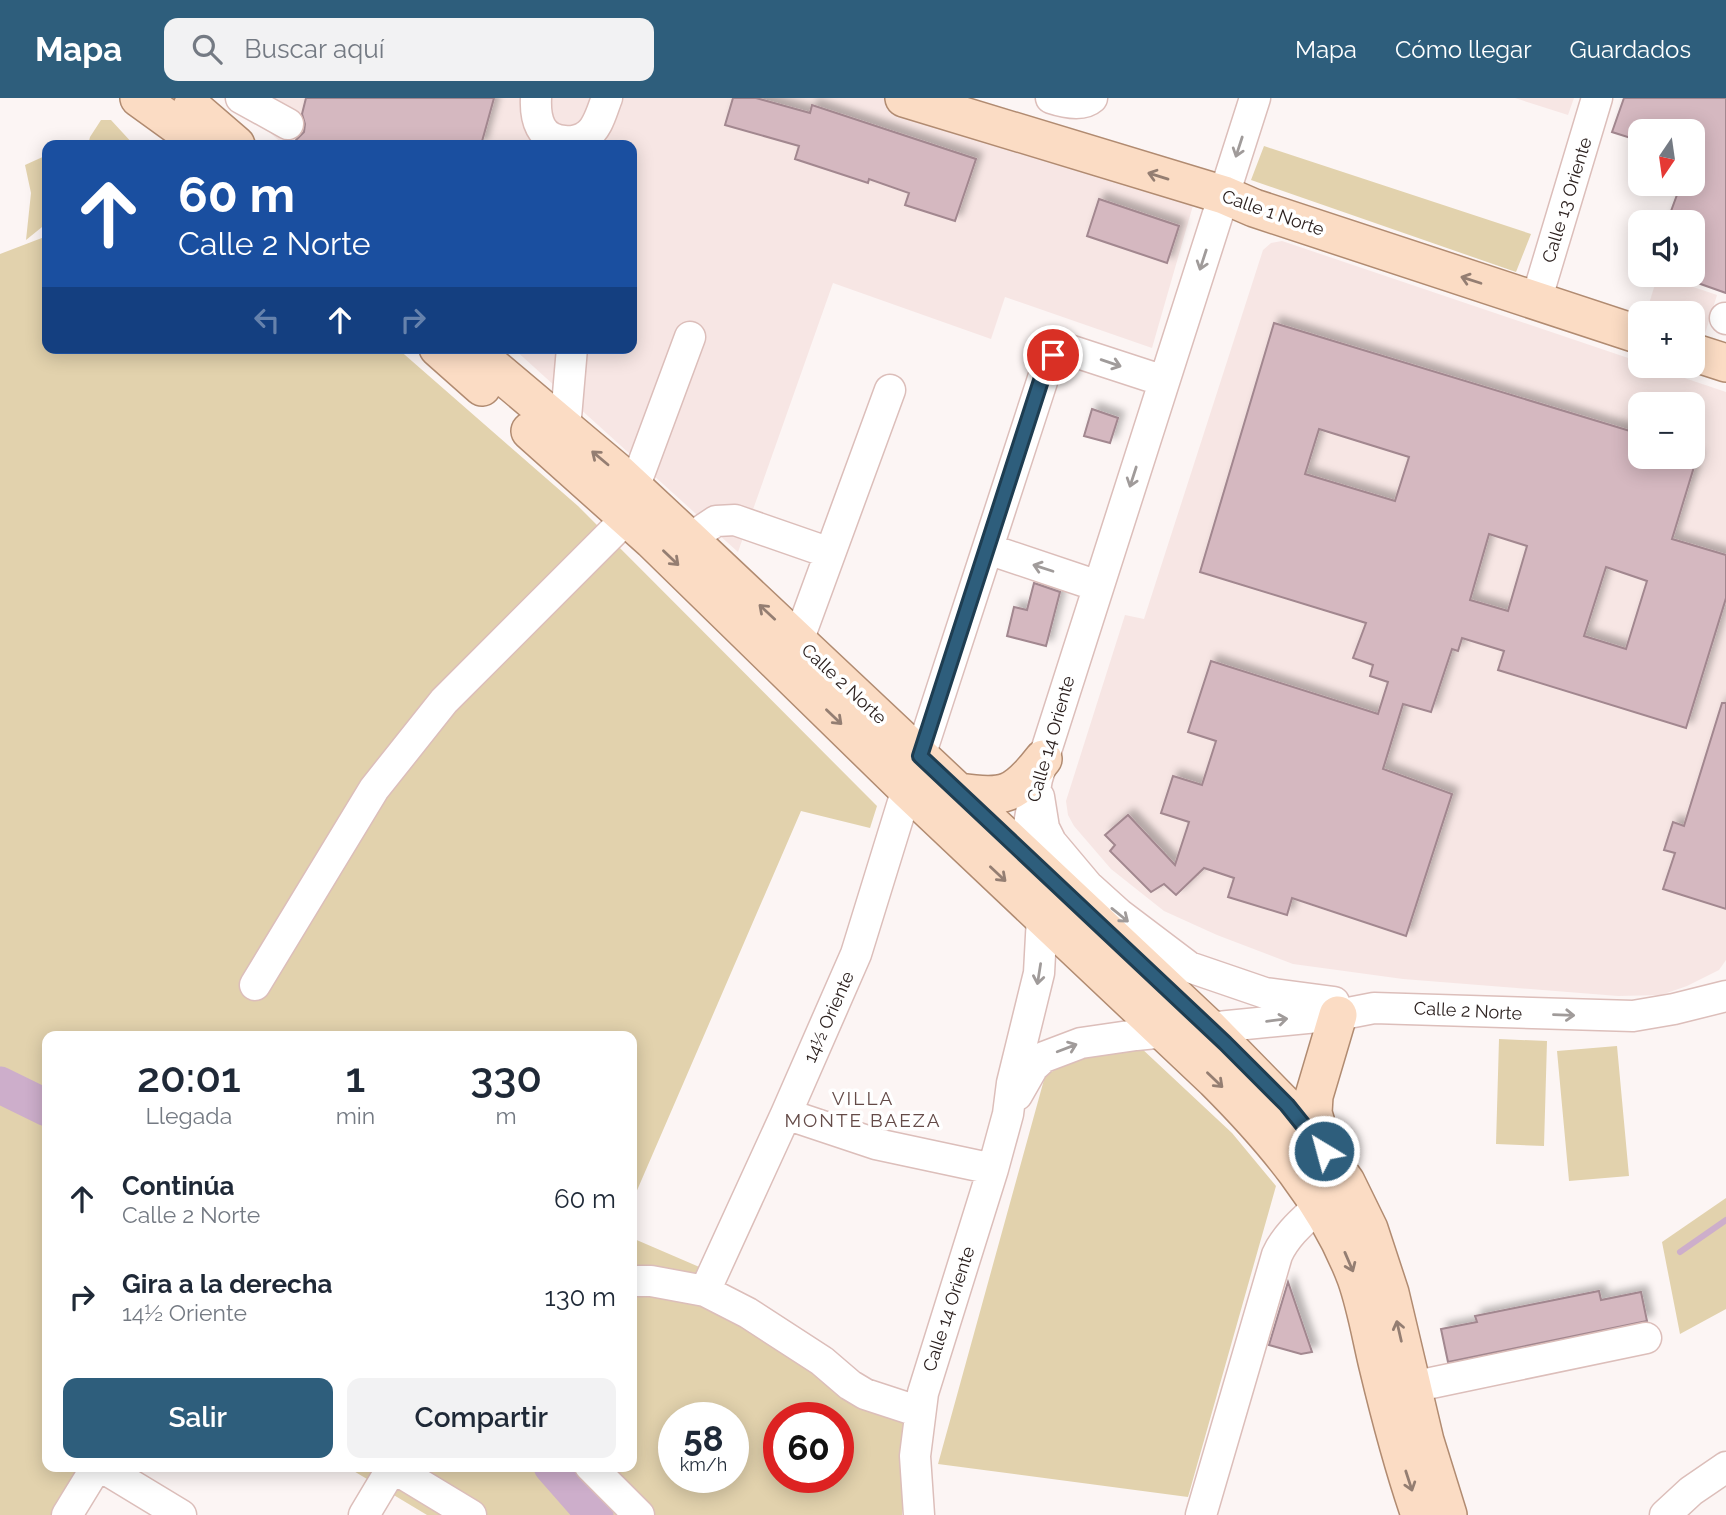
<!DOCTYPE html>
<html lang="es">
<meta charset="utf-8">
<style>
:root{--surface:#fff;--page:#f2f2f3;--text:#1f2937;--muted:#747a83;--accent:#2e5e7c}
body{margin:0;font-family:Raleway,sans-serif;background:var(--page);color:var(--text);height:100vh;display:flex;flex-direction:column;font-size:26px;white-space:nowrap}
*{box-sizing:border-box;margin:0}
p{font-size:23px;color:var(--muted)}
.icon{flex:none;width:38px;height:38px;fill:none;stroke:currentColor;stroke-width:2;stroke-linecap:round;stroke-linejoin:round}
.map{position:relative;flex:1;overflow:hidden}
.side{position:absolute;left:42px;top:933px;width:595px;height:441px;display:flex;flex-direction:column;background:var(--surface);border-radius:14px;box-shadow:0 4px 18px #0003}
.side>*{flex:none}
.top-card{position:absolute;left:42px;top:42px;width:595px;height:214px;border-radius:14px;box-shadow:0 4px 18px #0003;background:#1a4fa0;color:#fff;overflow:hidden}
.needle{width:46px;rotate:193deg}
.controls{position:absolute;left:1628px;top:21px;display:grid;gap:14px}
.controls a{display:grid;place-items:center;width:77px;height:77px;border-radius:14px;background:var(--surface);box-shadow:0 4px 18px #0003;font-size:35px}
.speed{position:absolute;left:658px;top:1304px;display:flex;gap:14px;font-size:35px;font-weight:700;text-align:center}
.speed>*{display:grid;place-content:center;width:91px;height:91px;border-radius:50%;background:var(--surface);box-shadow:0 4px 18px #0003;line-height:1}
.speed small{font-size:18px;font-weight:400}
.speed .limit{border:10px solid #d22;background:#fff;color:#111}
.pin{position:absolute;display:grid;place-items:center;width:60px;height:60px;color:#fff;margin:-30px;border:4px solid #fff;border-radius:50%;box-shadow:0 2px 7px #0007}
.me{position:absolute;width:77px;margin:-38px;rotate:323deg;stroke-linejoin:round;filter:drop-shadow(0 0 5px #0008)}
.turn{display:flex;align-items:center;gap:24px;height:147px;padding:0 21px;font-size:32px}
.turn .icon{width:91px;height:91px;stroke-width:2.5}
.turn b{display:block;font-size:49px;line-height:60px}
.lanes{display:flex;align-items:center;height:66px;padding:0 21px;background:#0003;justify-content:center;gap:35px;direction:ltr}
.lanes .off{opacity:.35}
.eta{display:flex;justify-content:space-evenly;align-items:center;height:119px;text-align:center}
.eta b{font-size:42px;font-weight:600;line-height:49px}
.primary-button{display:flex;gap:14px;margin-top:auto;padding:14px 21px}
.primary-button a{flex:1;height:80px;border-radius:14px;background:var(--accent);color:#fff;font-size:28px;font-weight:600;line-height:80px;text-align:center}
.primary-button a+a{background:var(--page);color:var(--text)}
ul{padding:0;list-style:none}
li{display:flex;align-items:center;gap:21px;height:98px;padding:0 21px}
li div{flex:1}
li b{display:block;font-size:26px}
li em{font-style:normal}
header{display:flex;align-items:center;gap:42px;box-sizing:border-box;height:98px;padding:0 35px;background:var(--accent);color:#fff}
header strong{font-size:33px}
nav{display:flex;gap:38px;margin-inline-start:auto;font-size:24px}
.search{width:490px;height:63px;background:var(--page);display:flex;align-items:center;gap:18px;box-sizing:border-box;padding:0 24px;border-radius:14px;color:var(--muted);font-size:26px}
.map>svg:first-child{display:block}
.built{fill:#f7e6e4;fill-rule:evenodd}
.green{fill:#e2d2ad;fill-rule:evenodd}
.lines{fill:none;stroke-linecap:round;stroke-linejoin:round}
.stream{stroke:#cdaecb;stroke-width:6}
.river{stroke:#cdaecb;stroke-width:37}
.building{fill:#d5b8c0;stroke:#a2878f;stroke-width:2;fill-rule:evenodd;filter:url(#shadow)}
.minor-casing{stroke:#dcbeba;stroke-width:33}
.major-casing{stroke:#b18b71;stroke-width:40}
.minor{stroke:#fff;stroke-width:30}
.major{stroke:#fbdcc4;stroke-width:37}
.oneway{stroke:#a09b9a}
.oneway2{stroke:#947e72}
.route-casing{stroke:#1e3d51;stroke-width:18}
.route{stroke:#2e5e7c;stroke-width:12}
.labels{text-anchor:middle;stroke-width:7;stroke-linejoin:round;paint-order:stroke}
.street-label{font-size:18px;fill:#2c211f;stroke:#fff}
.neighbourhood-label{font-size:19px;letter-spacing:2px;fill:#644a47;stroke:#fff}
</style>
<header>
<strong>Mapa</strong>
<div class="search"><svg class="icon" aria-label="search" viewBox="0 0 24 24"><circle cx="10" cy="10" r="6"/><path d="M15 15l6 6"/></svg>Buscar aquí</div>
<nav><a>Mapa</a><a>Cómo llegar</a><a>Guardados</a></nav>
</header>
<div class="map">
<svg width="1726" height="1417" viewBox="0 0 1726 1417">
<defs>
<filter id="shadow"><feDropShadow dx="6" dy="-6" stdDeviation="3.5" flood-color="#0004"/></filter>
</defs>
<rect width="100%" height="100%" fill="#fcf5f4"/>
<path class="built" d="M231 0H887L1196 97 1152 250 1005 199 991 241 833 185 738 454 513 250H632V47H284Z
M1515 0H1574L1568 17Z
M1282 143 1640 264V268H1649L1726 294V862L1719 872 1687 888 1661 897 1618 898 1403 881 1293 866 1217 837 1164 813 1111 771 1074 728 1068 717 1066 703 1125 517 1144 521 1263 152 1271 145ZM1640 306H1692V359H1640Z
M1658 177 1717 197 1704 239 1692 235V215H1646Z"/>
<path class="green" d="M101 22H111L134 47H88L90 39Z
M1264 48 1531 136 1516 174 1251 82Z
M47 57V125L26 142 31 95 25 67Z
M47 138V250H397L578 408 877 708 870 730 801 713 632 1104V938H47V1368L114 1369 85 1417H0V156Z
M1499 941 1547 943 1544 1048 1496 1046Z
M1617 948 1629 1078 1569 1083 1557 953Z
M1140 949 1232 1035 1276 1088 1188 1399 938 1366 1045 978 1069 963Z
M1726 1100V1211L1680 1236 1662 1144Z
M632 1140 704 1171 879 1289 909 1300 902 1417H427L347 1369 632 1368ZM674 1320H733V1379H674ZM779 1320H838V1379H779Z"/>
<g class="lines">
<path class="stream" d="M1680 1154 1726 1122"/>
<path class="river" d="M0 987 47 1010
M552 1368 595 1417"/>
</g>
<path class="building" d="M306 0H494L481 47H294L296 42 304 34 305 26 302 16Z
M733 0H756L810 15 812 7 976 61 955 123 905 107 909 95 869 81 868 85 795 61 799 48 725 27Z
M1624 0H1726V195L1692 183V124H1667L1681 86H1692V33H1640V43L1612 34Z
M1099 101 1179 128 1167 165 1087 138Z
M1274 225 1640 336V359H1697L1672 441 1726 457V500L1686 630 1498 572 1504 553 1462 540 1458 553 1452 551 1431 614 1403 606 1383 671 1452 696 1406 838 1292 800 1287 817 1228 799 1234 780 1204 770 1176 797 1164 786 1151 794 1110 753 1115 747 1105 737 1128 717 1175 767 1189 724 1161 715 1173 678 1202 687 1216 643 1188 634 1211 563 1378 616 1388 584 1370 578 1373 567 1353 560 1366 525 1200 474ZM1319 331 1409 359 1395 403 1305 376ZM1489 436 1527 448 1508 513 1470 502ZM1606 469 1647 483 1626 551 1584 538Z
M1092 311 1118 320 1110 345 1084 338Z
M1034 485 1060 494 1046 548 1007 538 1014 509 1027 512Z
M1722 605H1726V811L1663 791 1675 755 1664 752 1673 724 1684 728Z
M1288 1184 1312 1254 1301 1256 1269 1247Z
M1599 1193 1601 1202 1641 1194 1647 1223 1448 1264 1441 1231 1477 1224 1475 1218Z"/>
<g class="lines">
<g class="minor-casing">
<path id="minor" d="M241 0 288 26
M536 0C535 21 540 42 565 43 571 44 581 42 586 38 598 31 602 12 607 0
M1051 0C1063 4 1082 9 1092 0
M1536 203 1597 0
M1725 220 1726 221
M565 331 572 250
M634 390 690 239
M689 441 716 423 735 422 830 455
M988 451 1098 488
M798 543 890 292
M920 658 1049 262 1058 254 1069 252 1164 283
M1039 699 1044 730 1051 744 1088 788 1119 816 1189 869 1265 895 1334 904
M255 887 374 691 444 603 627 420
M1017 997 1033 969 1044 959 1081 945 1136 937 1338 917 1374 910 1633 918 1674 911 1726 898
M786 1016 876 1046 993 1071
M632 1183H651L705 1193 748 1215 822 1263 850 1287 865 1296 920 1314
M705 1193 786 1016 856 856 907 691
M1412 1289 1646 1240
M100 1368 181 1417
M390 1368 471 1417
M590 1368 639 1417
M67 1417 97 1368
M364 1417 392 1370
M919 1417 915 1358 923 1295 993 1071 1008 1016 1012 985 1039 875 1042 819 1029 760 1027 738 1037 681 1255 0
M1201 1417 1277 1157C1286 1137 1303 1123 1319 1108
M1665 1417 1691 1393 1726 1369"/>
</g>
<g class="major-casing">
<path id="major" d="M139 0 204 47
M904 0 1224 97 1254 110 1640 237
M192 9 236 47
M438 250 482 289
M470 250 616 373 689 441 1209 930 1308 1031 1346 1084 1369 1131 1390 1195 1425 1343 1448 1417
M1692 254 1726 265
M530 333 652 442 907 691 1215 982C1272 1039 1327 1103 1356 1180 1366 1208 1371 1239 1378 1268 1390 1318 1403 1368 1420 1417
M959 694C1005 701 1015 697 1043 661
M1322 1045 1313 1015 1314 998 1338 917"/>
</g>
<use href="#minor" class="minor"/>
<use href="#major" class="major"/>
</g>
<defs><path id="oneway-shaft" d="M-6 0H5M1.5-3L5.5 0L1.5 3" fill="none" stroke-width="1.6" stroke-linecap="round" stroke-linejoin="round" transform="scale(1.75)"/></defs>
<g class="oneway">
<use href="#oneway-shaft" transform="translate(1239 49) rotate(108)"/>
<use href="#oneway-shaft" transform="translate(1203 162) rotate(108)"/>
<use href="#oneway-shaft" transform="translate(1111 265) rotate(19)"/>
<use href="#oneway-shaft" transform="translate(1133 379) rotate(108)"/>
<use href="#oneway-shaft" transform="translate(1043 470) rotate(-162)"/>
<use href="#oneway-shaft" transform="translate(1120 817) rotate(39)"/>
<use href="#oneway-shaft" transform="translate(1039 876) rotate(99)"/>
<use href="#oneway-shaft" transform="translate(1564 917) rotate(2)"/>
<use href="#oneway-shaft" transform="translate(1277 922) rotate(-7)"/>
<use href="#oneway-shaft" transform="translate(1067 950) rotate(-21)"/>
</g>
<g class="oneway2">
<use href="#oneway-shaft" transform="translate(1158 78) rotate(-163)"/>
<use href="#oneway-shaft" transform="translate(1471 182) rotate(-162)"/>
<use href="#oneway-shaft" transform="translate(600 360) rotate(-140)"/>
<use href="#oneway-shaft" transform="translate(671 460) rotate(44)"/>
<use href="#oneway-shaft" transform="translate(767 514) rotate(-137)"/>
<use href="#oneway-shaft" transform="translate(834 619) rotate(44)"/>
<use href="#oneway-shaft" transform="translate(998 776) rotate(43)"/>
<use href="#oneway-shaft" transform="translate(1215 982) rotate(44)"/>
<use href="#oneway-shaft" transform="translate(1349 1164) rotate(67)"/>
<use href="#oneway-shaft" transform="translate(1399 1233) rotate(-103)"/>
<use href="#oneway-shaft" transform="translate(1409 1383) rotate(72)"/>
</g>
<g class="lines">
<g class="route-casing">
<path id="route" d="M1053 257 1046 267 920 658 1225 945 1287 1007 1324 1053"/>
</g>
<use href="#route" class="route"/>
</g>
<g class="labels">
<g class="street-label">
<text transform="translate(1567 102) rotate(-73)" y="6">Calle 13 Oriente</text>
<text transform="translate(1273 115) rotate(19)" y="6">Calle 1 Norte</text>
<text transform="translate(844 586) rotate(43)" y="6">Calle 2 Norte</text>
<text transform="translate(1051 641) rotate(-74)" y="6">Calle 14 Oriente</text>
<text transform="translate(1468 913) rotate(3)" y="6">Calle 2 Norte</text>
<text transform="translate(829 919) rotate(-66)" y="6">14½ Oriente</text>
<text transform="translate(949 1211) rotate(-72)" y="6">Calle 14 Oriente</text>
</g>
<g class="neighbourhood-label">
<text x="863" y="1007">VILLA<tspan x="863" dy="22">MONTE BAEZA</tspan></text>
</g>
</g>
</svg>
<div class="controls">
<a><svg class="needle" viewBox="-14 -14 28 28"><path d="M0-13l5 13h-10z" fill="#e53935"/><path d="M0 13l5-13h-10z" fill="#747a83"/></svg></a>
<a><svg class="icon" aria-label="sound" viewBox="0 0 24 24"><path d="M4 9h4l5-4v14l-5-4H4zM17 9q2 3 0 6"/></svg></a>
<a>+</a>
<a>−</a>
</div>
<div class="speed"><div>58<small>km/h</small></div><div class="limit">60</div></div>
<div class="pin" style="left:1053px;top:257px;background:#d93025"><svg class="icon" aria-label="arrive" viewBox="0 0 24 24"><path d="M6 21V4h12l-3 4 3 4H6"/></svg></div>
<svg class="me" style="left:1324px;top:1053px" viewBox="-20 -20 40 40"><circle r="17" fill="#2e5e7c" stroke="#fff" stroke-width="3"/><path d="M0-11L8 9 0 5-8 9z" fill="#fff"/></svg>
<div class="top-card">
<div class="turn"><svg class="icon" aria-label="ahead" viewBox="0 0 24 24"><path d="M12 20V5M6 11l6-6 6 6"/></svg><div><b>60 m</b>Calle 2 Norte</div></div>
<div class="lanes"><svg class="icon off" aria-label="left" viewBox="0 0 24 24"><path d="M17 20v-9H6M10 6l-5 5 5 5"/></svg><svg class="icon" aria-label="ahead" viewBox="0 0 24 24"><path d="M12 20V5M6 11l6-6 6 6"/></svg><svg class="icon off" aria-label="right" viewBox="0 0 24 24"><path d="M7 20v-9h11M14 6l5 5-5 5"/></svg></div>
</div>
<section class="side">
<div class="eta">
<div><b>20:01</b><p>Llegada</p></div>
<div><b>1</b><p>min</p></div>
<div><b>330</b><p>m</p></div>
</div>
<ul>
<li><svg class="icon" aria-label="ahead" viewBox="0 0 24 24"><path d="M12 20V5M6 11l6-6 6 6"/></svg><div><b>Continúa</b><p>Calle 2 Norte</p></div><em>60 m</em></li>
<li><svg class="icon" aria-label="right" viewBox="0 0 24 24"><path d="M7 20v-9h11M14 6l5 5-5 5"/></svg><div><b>Gira a la derecha</b><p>14½ Oriente</p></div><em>130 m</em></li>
</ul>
<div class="primary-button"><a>Salir</a><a>Compartir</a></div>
</section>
</div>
